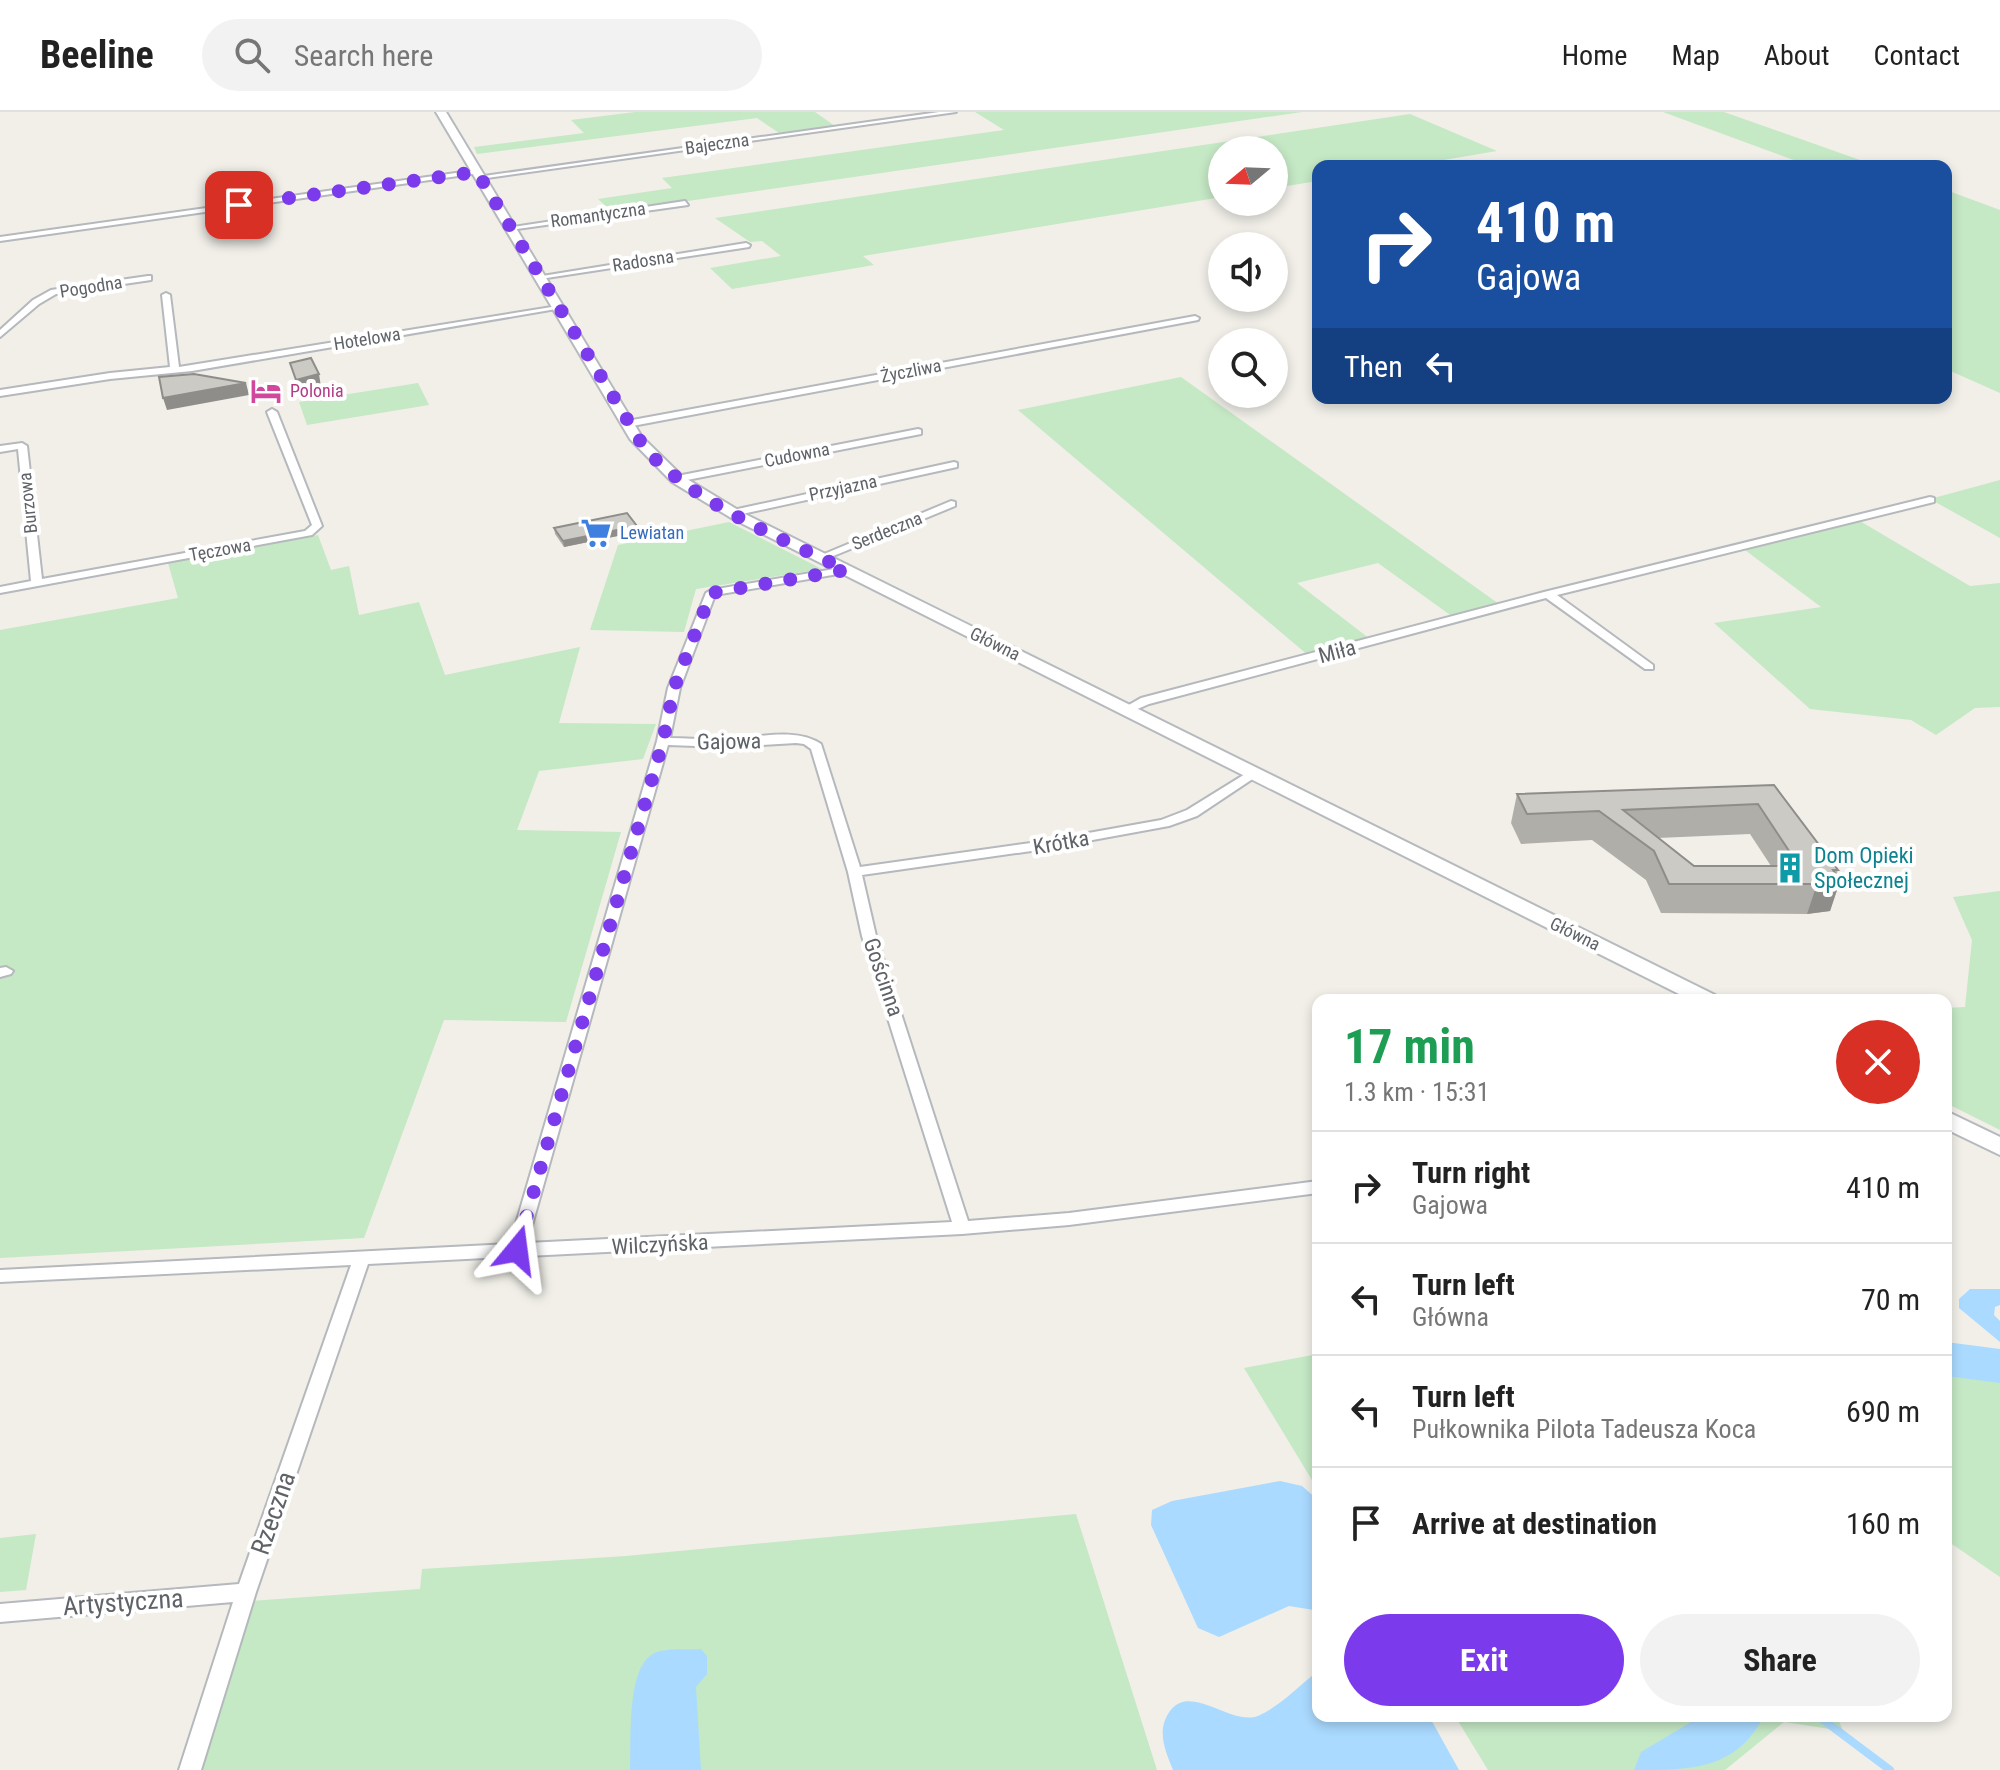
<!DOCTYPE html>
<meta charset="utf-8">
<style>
:root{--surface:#fff;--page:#f2f2f2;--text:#222;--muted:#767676;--line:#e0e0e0;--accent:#7c3aed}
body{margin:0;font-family:"Roboto Condensed",sans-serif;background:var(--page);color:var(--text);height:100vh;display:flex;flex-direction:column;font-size:30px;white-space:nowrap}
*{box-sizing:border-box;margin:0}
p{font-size:26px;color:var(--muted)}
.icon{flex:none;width:44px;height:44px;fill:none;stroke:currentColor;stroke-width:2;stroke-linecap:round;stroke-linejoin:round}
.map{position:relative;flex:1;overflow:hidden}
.panel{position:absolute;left:1312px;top:882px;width:640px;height:728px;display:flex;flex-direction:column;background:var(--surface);border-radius:16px;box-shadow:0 4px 12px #0003}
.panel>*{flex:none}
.banner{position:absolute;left:1312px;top:48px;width:640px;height:244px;border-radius:16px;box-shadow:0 4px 12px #0003;background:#1a4fa0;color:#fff;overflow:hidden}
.needle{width:52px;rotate:251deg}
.buttons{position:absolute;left:1208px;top:24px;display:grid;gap:16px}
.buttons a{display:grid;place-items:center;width:80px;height:80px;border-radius:50%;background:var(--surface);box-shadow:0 4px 12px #0003;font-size:40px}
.pin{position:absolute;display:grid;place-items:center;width:68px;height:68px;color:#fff;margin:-34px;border-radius:16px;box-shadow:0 4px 12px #0006}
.me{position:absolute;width:88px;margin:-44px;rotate:16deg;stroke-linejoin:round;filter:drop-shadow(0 0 6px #0008)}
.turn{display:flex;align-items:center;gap:28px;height:168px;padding:0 32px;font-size:36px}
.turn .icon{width:104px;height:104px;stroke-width:2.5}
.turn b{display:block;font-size:56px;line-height:68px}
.then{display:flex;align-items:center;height:76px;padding:0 32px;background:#0003;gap:16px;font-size:30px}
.round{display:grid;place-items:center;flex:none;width:84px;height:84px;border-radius:42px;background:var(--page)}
.summary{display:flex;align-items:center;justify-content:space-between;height:136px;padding:0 32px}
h1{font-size:48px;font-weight:700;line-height:60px;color:#1e9e55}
.cta{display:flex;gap:16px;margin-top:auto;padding:16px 32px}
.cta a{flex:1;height:92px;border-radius:48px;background:var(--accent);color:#fff;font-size:32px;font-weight:700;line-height:92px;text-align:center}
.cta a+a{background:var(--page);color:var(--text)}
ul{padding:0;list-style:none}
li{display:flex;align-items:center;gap:24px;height:112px;padding:0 32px;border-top:2px solid var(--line)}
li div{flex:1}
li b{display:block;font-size:30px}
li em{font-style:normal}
header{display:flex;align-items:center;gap:48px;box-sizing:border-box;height:112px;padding:0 40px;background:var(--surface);border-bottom:2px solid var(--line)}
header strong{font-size:38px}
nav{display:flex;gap:44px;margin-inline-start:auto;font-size:28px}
.search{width:560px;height:72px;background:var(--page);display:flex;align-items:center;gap:20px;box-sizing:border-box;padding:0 28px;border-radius:44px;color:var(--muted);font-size:30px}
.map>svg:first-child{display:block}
.green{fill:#c5e8c5}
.water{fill:#aadaff}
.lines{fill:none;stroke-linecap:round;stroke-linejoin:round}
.stream{stroke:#aadaff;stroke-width:8}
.river{fill:#aadaff;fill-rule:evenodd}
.street-casing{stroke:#b5b8bc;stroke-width:4}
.secondary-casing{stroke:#b6babf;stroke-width:4}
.street{fill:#fff;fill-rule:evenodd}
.secondary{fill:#fff;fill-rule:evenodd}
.wall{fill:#afaea9;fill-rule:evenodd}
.shaded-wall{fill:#8f8d8a}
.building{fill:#cccac5;stroke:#8f8d8a;stroke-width:2;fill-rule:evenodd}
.route{stroke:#7c3aed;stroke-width:14;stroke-dasharray:0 25.2}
.labels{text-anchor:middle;stroke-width:8;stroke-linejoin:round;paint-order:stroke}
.far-street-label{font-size:18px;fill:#5f6368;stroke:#fff}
.far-hotel-label{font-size:18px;fill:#b23c85;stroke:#fff;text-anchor:start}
.far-shop-label{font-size:18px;fill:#366cbe;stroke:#fff;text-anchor:start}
.street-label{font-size:22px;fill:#5f6368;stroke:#fff}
.culture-label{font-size:22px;fill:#0d838f;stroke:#fff;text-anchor:start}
.near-street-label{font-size:26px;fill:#5f6368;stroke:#fff}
</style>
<header>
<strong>Beeline</strong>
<div class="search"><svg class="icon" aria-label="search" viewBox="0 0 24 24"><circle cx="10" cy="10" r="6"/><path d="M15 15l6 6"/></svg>Search here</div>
<nav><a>Home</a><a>Map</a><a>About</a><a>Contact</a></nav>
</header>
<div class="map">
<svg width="2000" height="1658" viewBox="0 0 2000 1658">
<rect width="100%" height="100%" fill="#f1efe8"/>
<path class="green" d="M635 0H815L835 14 779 21 757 6 477 42 474 35 584 21 571 8Z
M975 0H1302L612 100 598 87 672 76 662 66 1004 18Z
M1663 0H1724L1877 54H1810Z
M1410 2 1497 39 1408 54H1318V69L1274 76V38H1222V85L863 144 874 153 732 177 710 156 781 144 762 129 750 130 715 106Z
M1946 78 2000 98V281L1946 257Z
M1181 265 1499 492 1453 505 1378 451 1297 471 1370 527 1309 544 1018 298Z
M418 271 429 293 307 313 299 290Z
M2000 368V426L1930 387Z
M1853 405 1970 474 2000 471V595L1975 596 1936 623 1911 608 1810 597 1714 511 1821 495 1737 432Z
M729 410 822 457 696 477 684 520 590 518 618 433Z
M318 423 331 458 349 454 359 503 419 490 445 563 580 535 559 611 656 612 643 647 539 659 517 718 621 720 566 910 444 908 364 1126 0 1146V518L178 486 168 451Z
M2000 779V1018L1946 991V896L1965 895 1972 828 1953 785Z
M1946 1232 2000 1240V1465L1946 1428Z
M1318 1242V1378L1244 1256Z
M1076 1402 1157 1658H200L249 1489 420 1477 422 1457 626 1444Z
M36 1422 26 1478 0 1480V1426Z
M1455 1604H1837L1843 1619 1784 1610 1725 1658H1488Z"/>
<path class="water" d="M1970 1177H2000V1193L1995 1195 1994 1203 2000 1209V1230L1959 1196V1187Z
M1280 1369 1302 1374 1318 1388V1503L1314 1498 1289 1494 1219 1525 1198 1516 1151 1413 1152 1398 1172 1389Z
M701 1537 707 1544V1562L696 1575 701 1658H630C632 1629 625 1551 657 1540 669 1536 688 1538 701 1537Z
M1318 1559V1604H1429L1459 1658H1173C1165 1638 1156 1618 1170 1599 1191 1571 1230 1614 1258 1604 1279 1595 1300 1573 1318 1559Z"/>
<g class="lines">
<path class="stream" d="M1818 1604 1890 1658"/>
<path class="river" d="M1946 1230 2000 1237V1271L1946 1264Z
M1701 1604H1764C1736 1658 1691 1658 1634 1658L1641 1640Z"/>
<g class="street-casing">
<path id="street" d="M939 0H956L480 67 477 65Z
M477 58 479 61 0 129V125Z
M685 89 688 93 510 118 506 116Z
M746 131 750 133 749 135 540 167 536 165Z
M148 164H151V168L56 182 39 192 0 225V218L33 188 51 178Z
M166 181 170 183 179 255 558 194 562 196 192 259 110 267 0 284V278L110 261 170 255 162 183Z
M1195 204 1199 206 1198 208 627 315 622 312 627 309Z
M272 297 277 300 322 414 312 423 0 481V475L31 469 18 337 0 340V334L22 331 27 334 42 467 305 419 312 413 267 300Z
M918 317 921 318V322L677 370 672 367 677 364Z
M954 350 957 351V355L733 404 728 401 733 398Z
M1930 385 1934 386V390L1557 483 1653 553V557H1645L1546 486 1149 592 1126 602 1120 598 1141 586 1544 480Z
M951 389 955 390V394L826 447H818L817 445Z
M846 455 850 456V460L715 483 680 576 670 626C689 626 708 628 727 627 757 626 796 615 821 632L860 755 1038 730 1161 708 1187 698 1250 659 1254 658 1260 662 1197 704 1169 714 1038 738 862 763 876 824 968 1109 1069 1101 1318 1069V1081L1069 1113 962 1122 368 1152 256 1480 201 1658H179L233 1490 0 1510V1492L239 1472 351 1153 0 1170V1158L510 1132 657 629 668 576 706 481 711 478ZM796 631 804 632 811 637 848 760 862 824 952 1110 527 1131 668 633 724 635Z
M6 855 13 859 11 862 0 865V856Z"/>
</g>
<g class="secondary-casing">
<path id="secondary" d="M436 0H446L642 325 682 364 743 401 1715 883 1718 888H1691L733 407 672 370 630 327Z
M1946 999 2000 1025V1043L1946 1017Z"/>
</g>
<use href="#street" class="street"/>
<use href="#secondary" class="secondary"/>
</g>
<path class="wall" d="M637 414V420L564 435 555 422 554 416Z
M1774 673 1838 758 1836 763 1840 769 1830 799 1807 802 1661 801 1646 768 1592 728 1521 732 1511 711 1517 682ZM1750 722 1771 754H1694L1658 726Z"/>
<path class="shaded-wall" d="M319 262 321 275 299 280 296 268Z
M246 271 249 283 167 298 163 286Z
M637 414V420L564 435 563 429Z
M1840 769 1830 799 1807 802 1817 772Z"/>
<path class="building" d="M311 246 319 262 296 268 290 251Z
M194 262 246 271 163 286 159 265Z
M627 401 637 414 563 429 554 416Z
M1774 673 1838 758H1833L1840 769 1817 772H1669L1654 739 1599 699 1527 702 1517 682ZM1758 692 1799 754H1694L1623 698Z"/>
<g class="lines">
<path class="route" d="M239 93 477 60 645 337C699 394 777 424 846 458L711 481 674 576 663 629 517 1138"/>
</g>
<defs>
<g id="hotel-bare" transform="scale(2.4)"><path d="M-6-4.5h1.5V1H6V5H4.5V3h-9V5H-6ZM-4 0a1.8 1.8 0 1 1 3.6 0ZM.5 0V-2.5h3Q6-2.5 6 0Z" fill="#d1479c" stroke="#fff" stroke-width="2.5" paint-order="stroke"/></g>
<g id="supermarket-bare" transform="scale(2.4)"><path d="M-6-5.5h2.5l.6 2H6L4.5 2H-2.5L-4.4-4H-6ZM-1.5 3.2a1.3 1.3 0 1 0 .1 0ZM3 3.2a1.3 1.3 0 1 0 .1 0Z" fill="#3f7fe0" stroke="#fff" stroke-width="2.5" paint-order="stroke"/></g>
<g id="building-bare" transform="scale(2.4)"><path d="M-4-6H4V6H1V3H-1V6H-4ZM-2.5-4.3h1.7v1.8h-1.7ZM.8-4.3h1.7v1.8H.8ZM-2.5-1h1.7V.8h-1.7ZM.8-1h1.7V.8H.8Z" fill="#0f9aa8" stroke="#fff" stroke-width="2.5" paint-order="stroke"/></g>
</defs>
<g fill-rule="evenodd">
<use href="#hotel-bare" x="266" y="279"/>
<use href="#supermarket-bare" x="596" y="421"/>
<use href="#building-bare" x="1790" y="756"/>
</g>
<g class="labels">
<g class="far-street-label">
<text transform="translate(717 32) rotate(-8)" y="6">Bajeczna</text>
<text transform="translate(598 103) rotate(-8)" y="6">Romantyczna</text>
<text transform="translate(643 149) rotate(-9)" y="6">Radosna</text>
<text transform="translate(91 175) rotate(-9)" y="6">Pogodna</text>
<text transform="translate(367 227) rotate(-9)" y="6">Hotelowa</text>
<text transform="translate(911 259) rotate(-11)" y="6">Życzliwa</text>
<text transform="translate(797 343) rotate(-11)" y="6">Cudowna</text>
<text transform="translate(843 376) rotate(-12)" y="6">Przyjazna</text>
<text transform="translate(28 391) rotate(-96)" y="6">Burzowa</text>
<text transform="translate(887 419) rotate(-22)" y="6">Serdeczna</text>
<text transform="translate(220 438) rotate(-10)" y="6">Tęczowa</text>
<text transform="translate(995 532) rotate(26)" y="6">Główna</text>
<text transform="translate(1575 822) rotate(26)" y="6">Główna</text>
</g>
<g class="far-hotel-label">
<text x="290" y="285">Polonia</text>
</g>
<g class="far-shop-label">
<text x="620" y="427">Lewiatan</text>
</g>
<g class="street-label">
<text transform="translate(1337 539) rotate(-15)" y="8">Miła</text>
<text transform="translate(729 629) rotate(-1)" y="8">Gajowa</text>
<text transform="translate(1061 730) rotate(-10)" y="8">Krótka</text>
<text transform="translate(884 865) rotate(71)" y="8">Gościnna</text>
<text transform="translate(660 1132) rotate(-3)" y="8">Wilczyńska</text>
</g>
<g class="culture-label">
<text x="1814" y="751">Dom Opieki<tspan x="1814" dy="25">Społecznej</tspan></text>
</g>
<g class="near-street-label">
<text transform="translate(273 1401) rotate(-71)" y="9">Rzeczna</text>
<text transform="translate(123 1490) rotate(-4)" y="9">Artystyczna</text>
</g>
</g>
</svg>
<div class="buttons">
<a><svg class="needle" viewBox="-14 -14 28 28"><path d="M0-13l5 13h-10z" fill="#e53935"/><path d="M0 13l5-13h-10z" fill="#767676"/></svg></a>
<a><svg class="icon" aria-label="sound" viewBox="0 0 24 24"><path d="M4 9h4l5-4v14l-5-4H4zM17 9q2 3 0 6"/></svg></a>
<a><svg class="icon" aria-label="search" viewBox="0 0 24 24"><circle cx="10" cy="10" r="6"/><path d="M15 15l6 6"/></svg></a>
</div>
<div class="pin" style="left:239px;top:93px;background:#d93025"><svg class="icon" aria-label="arrive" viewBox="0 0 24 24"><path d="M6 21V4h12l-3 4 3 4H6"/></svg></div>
<svg class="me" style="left:517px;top:1138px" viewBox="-20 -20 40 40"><path d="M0-17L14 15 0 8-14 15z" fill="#7c3aed" stroke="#fff" stroke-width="4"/></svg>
<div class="banner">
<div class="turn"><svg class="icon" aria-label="right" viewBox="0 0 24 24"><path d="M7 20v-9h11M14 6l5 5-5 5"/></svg><div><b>410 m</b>Gajowa</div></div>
<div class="then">Then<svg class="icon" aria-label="left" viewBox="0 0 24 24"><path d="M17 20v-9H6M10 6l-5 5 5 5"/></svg></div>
</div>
<section class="panel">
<div class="summary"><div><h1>17 min</h1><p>1.3 km · 15:31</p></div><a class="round" style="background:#d93025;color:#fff"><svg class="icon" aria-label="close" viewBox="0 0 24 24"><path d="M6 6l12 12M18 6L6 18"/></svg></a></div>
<ul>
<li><svg class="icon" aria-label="right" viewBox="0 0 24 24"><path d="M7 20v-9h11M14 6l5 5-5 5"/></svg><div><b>Turn right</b><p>Gajowa</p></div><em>410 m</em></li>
<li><svg class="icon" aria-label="left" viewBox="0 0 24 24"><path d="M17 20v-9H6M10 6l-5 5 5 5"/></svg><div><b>Turn left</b><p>Główna</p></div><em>70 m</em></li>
<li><svg class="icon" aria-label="left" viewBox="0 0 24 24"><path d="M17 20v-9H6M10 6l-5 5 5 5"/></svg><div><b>Turn left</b><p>Pułkownika Pilota Tadeusza Koca</p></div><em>690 m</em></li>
<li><svg class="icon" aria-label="arrive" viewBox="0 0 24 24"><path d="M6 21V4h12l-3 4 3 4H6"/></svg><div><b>Arrive at destination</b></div><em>160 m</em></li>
</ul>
<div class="cta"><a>Exit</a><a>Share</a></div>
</section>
</div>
